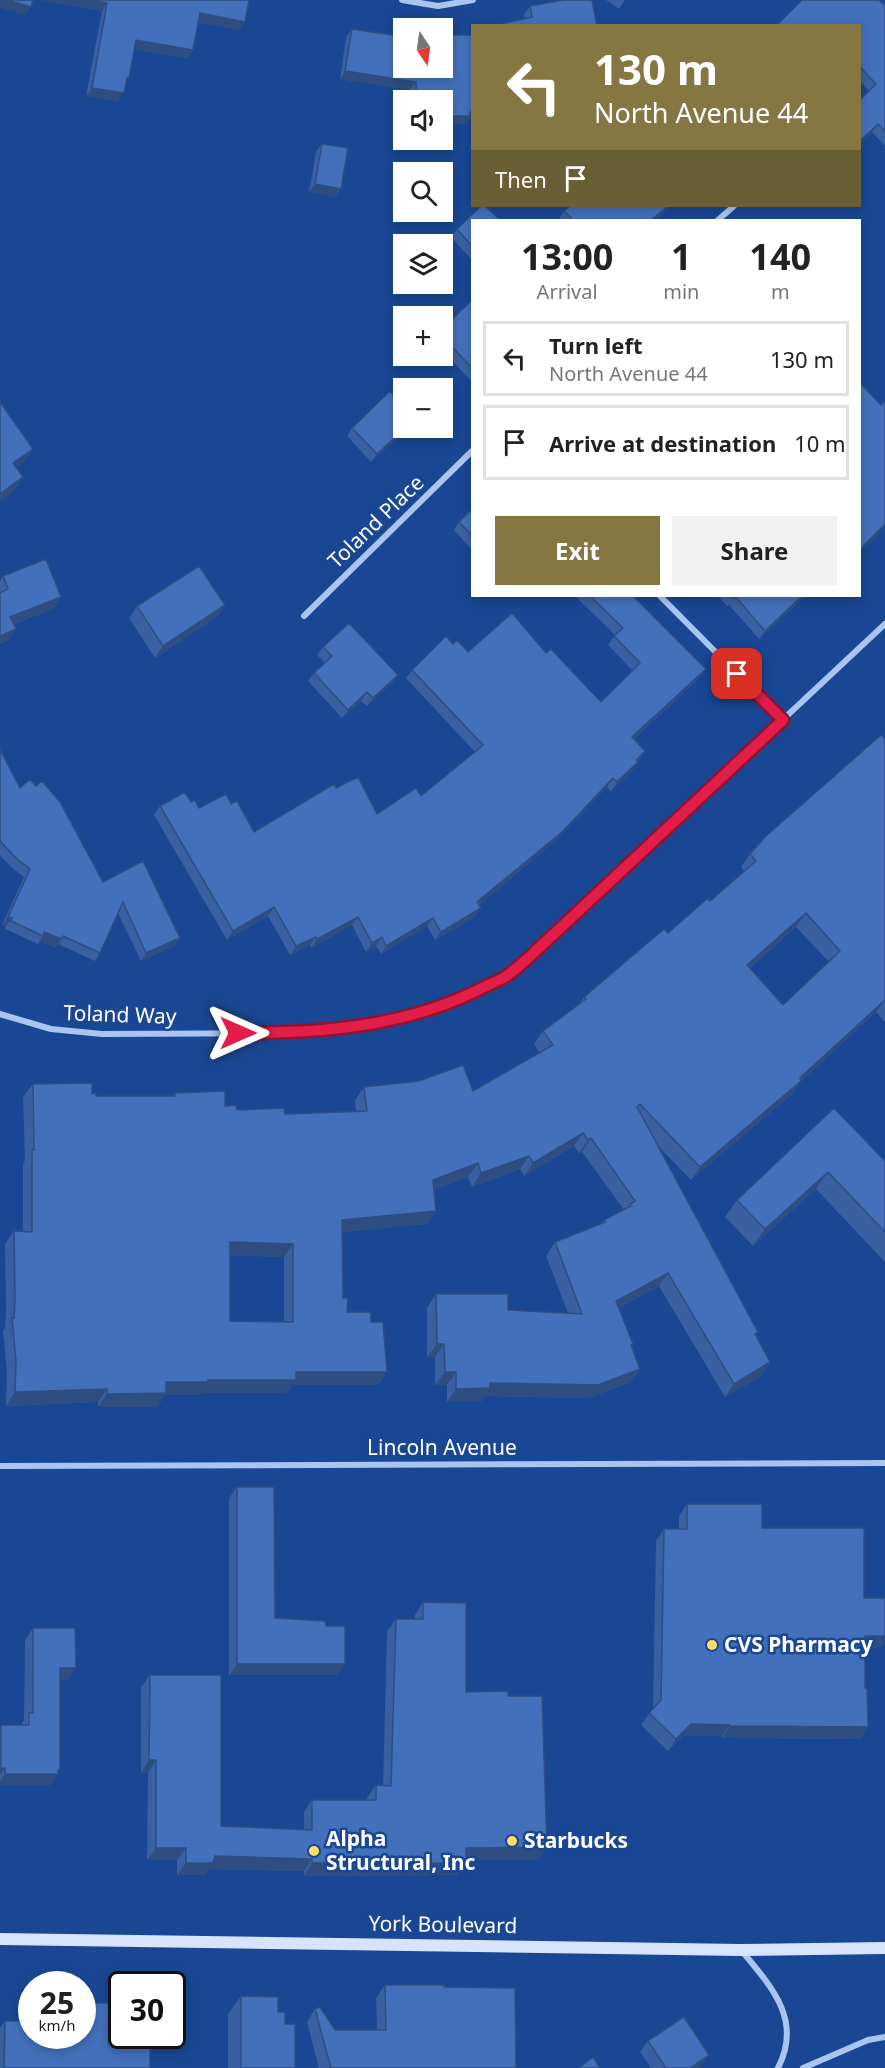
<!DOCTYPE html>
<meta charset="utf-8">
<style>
:root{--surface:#fff;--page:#f2f2f2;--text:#222;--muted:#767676;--line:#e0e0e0;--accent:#857642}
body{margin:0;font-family:"Noto Sans",sans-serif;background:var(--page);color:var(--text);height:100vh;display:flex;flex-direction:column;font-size:22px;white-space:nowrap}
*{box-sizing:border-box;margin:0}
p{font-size:20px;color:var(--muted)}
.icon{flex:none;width:33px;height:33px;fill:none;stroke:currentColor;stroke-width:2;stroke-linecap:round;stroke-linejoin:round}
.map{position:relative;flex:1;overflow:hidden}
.drawer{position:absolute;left:471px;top:219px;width:390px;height:378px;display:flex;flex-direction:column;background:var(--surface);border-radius:0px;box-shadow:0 3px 9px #0003}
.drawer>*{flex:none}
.banner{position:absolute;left:471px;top:24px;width:390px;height:183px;border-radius:0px;box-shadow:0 3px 9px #0003;background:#857642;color:#fff;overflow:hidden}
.needle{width:39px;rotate:167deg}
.controls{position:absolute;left:393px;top:18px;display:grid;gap:12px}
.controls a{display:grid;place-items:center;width:60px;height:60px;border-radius:0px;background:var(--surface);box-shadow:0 3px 9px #0003;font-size:30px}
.speed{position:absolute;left:18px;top:1971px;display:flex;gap:12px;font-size:30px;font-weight:700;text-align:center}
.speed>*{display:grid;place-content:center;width:78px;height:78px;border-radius:50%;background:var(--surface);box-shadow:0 3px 9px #0003;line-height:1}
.speed small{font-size:15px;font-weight:400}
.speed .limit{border:3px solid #111;border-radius:9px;background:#fff;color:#111}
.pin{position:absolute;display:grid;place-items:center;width:51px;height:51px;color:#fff;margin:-26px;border-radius:12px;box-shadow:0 3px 9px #0006}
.me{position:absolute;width:66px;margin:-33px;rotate:90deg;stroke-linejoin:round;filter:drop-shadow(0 0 4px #0008)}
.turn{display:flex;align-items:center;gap:21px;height:126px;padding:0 24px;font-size:27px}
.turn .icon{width:78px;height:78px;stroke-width:2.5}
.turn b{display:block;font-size:42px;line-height:51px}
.then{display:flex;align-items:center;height:57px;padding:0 24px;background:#0003;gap:12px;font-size:22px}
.eta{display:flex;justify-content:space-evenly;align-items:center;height:102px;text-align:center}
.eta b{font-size:36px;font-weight:700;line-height:42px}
.action{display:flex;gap:12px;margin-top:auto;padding:12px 24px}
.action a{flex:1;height:69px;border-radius:0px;background:var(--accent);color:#fff;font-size:24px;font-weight:700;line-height:69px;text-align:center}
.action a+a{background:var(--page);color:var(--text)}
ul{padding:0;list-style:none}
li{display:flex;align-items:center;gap:18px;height:75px;margin:0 12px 9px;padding:0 12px;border:3px solid var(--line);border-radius:0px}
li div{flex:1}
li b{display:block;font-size:22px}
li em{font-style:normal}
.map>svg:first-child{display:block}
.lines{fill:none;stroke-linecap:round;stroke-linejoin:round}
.minor{stroke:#a9c5f0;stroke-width:6}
.secondary{stroke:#d7e4fb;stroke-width:12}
.wall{fill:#3960a0;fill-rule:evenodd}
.shaded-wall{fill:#2e4e82}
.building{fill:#4270ba;stroke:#2e4e82;stroke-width:1.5;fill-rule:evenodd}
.route-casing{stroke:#92132f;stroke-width:15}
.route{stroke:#e11d48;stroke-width:10}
.poi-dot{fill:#ffdd68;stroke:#194793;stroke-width:2}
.labels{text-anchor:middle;stroke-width:5;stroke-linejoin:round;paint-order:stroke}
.street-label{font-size:21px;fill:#fff;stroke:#194793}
.poi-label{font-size:21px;font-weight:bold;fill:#fff;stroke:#194793;text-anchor:start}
</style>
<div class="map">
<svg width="885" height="2068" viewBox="0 0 885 2068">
<rect width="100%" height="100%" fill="#194793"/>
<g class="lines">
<path class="minor" d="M402 0 438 6 473 0
M718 220 734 206
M660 596 783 720
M304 616 472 451
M0 1014 51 1029 102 1034 284 1033 343 1028 392 1021 448 1004 505 977 540 947 885 624
M0 1466 885 1463
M741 1950C771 1986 803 2020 778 2068
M803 2068 868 2040 885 2037"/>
<path class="secondary" d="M0 1939 740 1950 885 1948"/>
</g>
<path class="wall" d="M42 0H249L239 30 198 22 193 50 187 58 134 49 126 83 118 101 86 96 102 11Z
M606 0H625L619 9Z
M885 2V146L872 132 860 144V100L869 91 860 81V26Z
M530 6 597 26 525 19 524 14Z
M352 29 468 120 465 124 442 100H410V90L340 79 346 37Z
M322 144 335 197 309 192 316 152Z
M671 206 654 220H560L559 219 564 211Z
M472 220V260L451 237 457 229Z
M472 300V382L442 350V329Z
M352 428H408L371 462 347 436Z
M472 509V550L454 530 459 522Z
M3 576 61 597 53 609 14 624 16 629 8 640 0 644V581Z
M575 596H633L700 677 634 739 645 751 637 761 638 762 632 771 611 791 607 787 556 840 479 905 475 917 435 940 427 926 381 954 376 946 366 952 352 925 311 948 310 945 290 955 268 916 227 940 154 815 160 806 191 802 199 808 231 804 254 832 336 788 377 814 421 796 475 752 406 678 412 670 453 644 468 652 546 653 601 702 633 671 608 645 615 635Z
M718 596H805L759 639 729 605 727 606Z
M225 605 217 617 155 658 129 618 137 606Z
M323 647 398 675 392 683 367 706 361 701 342 718 308 681 314 673 325 663 317 655Z
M885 739V1022L876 1012 800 1082 792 1094 691 1180 657 1145 758 1332 756 1335 770 1362 761 1376 725 1397 659 1286 619 1308 640 1369 631 1382 588 1398 484 1396 481 1402H447V1385H435V1357H427V1308L436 1294 508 1310 568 1313 546 1256 555 1242 601 1223 604 1220 624 1210 582 1152 579 1153 574 1146 524 1176 520 1169 472 1187 468 1177 434 1189 436 1211 427 1224 342 1232 343 1298 347 1312 371 1322 387 1372 378 1385H292L287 1393H201L199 1395H165L157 1407H98V1402L6 1406 7 1374 3 1331 5 1328 6 1311 5 1244 14 1231 23 1232V1164L25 1160 23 1097 33 1084 92 1094 96 1096H172L175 1093 237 1110 285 1114 356 1112 355 1101 364 1087 473 1091 540 1053 534 1044 543 1031 579 1004 584 997 710 901 744 871 741 867 750 854ZM796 927 829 962 783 1005 750 968ZM230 1255 284 1257V1321H230Z
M0 749 20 788 103 882 180 938 174 946 141 961 118 913 100 953 95 961 58 944 56 948 40 941 38 944 5 929 6 926 2 925 24 877 11 867 0 855Z
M834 1108 885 1161V1262L816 1189 753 1246 725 1217 737 1200Z
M237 1487 275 1618 326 1626 337 1675H229V1498Z
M687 1504 762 1528 864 1598 881 1647 865 1648V1688L868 1727 860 1739 722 1738V1736H683L668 1751 641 1725 653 1708 656 1541 664 1529H679V1516Z
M423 1602 466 1692 508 1696 547 1847 538 1860H466L457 1875 304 1876V1871L208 1869 204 1875H177V1860H147L148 1773H141V1687L150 1675 221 1826 304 1830V1812L312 1800H367V1798L376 1785 383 1786 387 1631 396 1619H415V1615Z
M33 1628 76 1668 67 1681H60V1770L49 1786H0V1726L1 1725H21L24 1720 25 1640Z
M385 1985 444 1987 516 2068H319L307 2022 315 2009 335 2030H377L376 1998Z
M241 1996 278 2012 285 2024 295 2068H228V2014Z
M5 2021 114 2023 150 2068H0V2027Z
M648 2041 709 2055 699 2068H651L640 2052Z"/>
<path class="shaded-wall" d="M0 0H7L31 7 25 15 0 8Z
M42 0H90L107 3 102 11Z
M200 13 245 22 239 30 194 21Z
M136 40 193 50 187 58 130 48Z
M345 71 416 82 410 90 340 79Z
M92 88 124 93 118 101 86 96Z
M472 112V118L468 120 465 124H442V116Z
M878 124 872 132 860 144V141Z
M315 184 341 189 335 197 309 192Z
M668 206H671L654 220H651Z
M405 428H408L371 462 377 454Z
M33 449 24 462 4 477 13 463Z
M23 477 14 491 0 501V494Z
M885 524V527L860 551V549Z
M802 596H805L759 639 765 631Z
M61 597 53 609 2 628 10 617Z
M225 605 217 617 155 658 163 646Z
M16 629 8 640 0 644V636Z
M706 669 700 677 626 746 632 737Z
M398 675 392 683 367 706 373 698Z
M367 692 361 701 342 718 348 710Z
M638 762 632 771 611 791 617 782Z
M613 778 607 787 556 840 472 911 477 902Z
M274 907 268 916 227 940 233 931Z
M481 908 475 917 435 940 441 932Z
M806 913 796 927 738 978 747 965Z
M8 917 12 918 6 926 2 925Z
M358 917 352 925 311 948 317 939Z
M433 918 427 926 381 954 386 946Z
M44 932 62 939 56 948 40 941Z
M316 937 310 945 290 955 296 946Z
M382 937 376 946 366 952 372 943Z
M180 938 174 946 141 961 146 953Z
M885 1000 876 1012 800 1082 792 1094 691 1180 700 1167 800 1078Z
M583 1133 574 1146 524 1176 533 1163Z
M591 1138 582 1152 579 1153 588 1140Z
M529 1156 520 1169 472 1187 481 1173Z
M478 1163 468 1177 423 1193 433 1180Z
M828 1172 816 1189 753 1246 765 1229Z
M436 1211 427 1224 332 1233 342 1220Z
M230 1242 293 1244 284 1257 221 1255Z
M668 1273 659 1286 607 1314 616 1301Z
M437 1344H444L435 1357H427Z
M770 1362 761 1376 725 1397 734 1384Z
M640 1369 631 1382 588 1398 484 1396 481 1402H447L456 1389 490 1383Z
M296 1372H387L378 1385H292L287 1393H201L199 1395H165L157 1407H98L107 1394 166 1382 208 1380Z
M445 1372H456L447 1385H435Z
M107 1389 98 1402 6 1406 15 1392Z
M865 1636H885V1641L881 1647 857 1648Z
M237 1664H345L337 1675H229Z
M60 1668H76L67 1681H51Z
M691 1724 730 1725 722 1736H683L668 1751 676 1739Z
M730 1726 868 1727 860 1739 722 1738Z
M149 1760H156L148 1773H141Z
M5 1768 0 1775V1770L1 1769Z
M60 1770 49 1786H0V1781L5 1774Z
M547 1847 538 1860H457L466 1848Z
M156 1848H186L177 1860H147Z
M215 1856 312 1859 304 1871 208 1869 204 1875H177L186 1863Z
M312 1863H466L457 1875 304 1876Z
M709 2055 699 2068H690Z"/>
<path class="building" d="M7 0H33L31 7Z
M90 0H249L245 22 200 13 193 50 136 40 129 78H127L124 93 92 88 107 3Z
M563 0H592L597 26H493L532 17 530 6Z
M802 0H879L883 4 885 2V131L878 124 860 141V100L876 84 860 67V26H776Z
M352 29 392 35H404V68H442V35H472V112H470V116H442V100H416V82L345 71Z
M322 144 348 148 341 189 315 184Z
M481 206H485L500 220H472V246L457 229Z
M570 206H668L651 220H569L571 218 564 211Z
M472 300V368L442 336V329Z
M860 383 881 405 885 401V524L860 549Z
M390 391 404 406V428H405L377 454 352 428Z
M0 402 33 449 13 463 23 477 0 494Z
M472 509V535L459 522Z
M46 559 61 597 10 617 16 629 0 636V593L8 589 3 576Z
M199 566 225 605 163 646 137 606Z
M590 596H633L706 669 632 737 645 751 636 760 638 762 617 782 613 778 562 832 477 902 481 908 441 932 433 918 386 946 382 937 372 943 358 917 317 939 316 937 296 946 274 907 233 931 160 806 185 792 191 802 195 800 199 808 226 794 231 804 237 801 254 832 334 784 336 788 358 777 377 814 416 788 421 796 483 745 412 670 446 636 453 644 457 640 468 652 512 613 546 653 551 649 601 702 640 663 614 636 623 628Z
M731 596H802L765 631 735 596 733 598Z
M349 623 398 675 373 698 367 692 348 710 314 673 332 656 323 647Z
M881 735 885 739V1000L800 1078 801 1081 700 1167 640 1104 637 1107 758 1332 755 1334 770 1362 734 1384 668 1273 616 1301 633 1344 631 1345 640 1369 598 1385 490 1383V1388L456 1389V1372H445L444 1344H437L436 1294H508V1310L582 1314 555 1242 605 1222 604 1220 631 1206 630 1204 635 1201 591 1138 588 1140 583 1133 533 1163 529 1156 481 1173 478 1163 433 1180 436 1211 342 1220 343 1298H348L347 1312H371V1322H383L387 1372H296V1380H208V1382H166V1393L107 1394V1389L15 1392 16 1361 12 1318H14L15 1298 14 1231 32 1232V1150H34L33 1084 92 1083V1094L96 1093V1096H175V1093L225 1091V1106L236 1105 237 1110 284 1108 285 1114 367 1111 364 1087 419 1081 463 1065 473 1091 553 1045 543 1031 586 999 584 997 664 929 668 933 708 898 710 901 756 861 750 854 766 836ZM806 913 840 951 783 1005 747 965ZM230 1242 293 1244V1322L230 1321Z
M0 749 20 788 30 779 36 786 42 781 60 802 103 882 143 861 180 938 146 953 123 902 100 953 63 936 62 939 44 932 43 936 11 921 12 918 8 917 30 869 17 859 0 841Z
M834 1108 885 1161V1232L828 1172 765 1229 737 1200Z
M237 1487H274L275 1618 325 1621 326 1626H345V1664H237Z
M687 1504H762V1528H864V1598H885V1636H865V1688H867L868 1727 730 1726V1725L691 1724 676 1739 649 1713 661 1700 664 1529H687Z
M423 1602 466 1603V1692L508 1691V1696H542L547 1847 466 1848V1863H312V1859L215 1856 213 1863H186V1848H156V1760H149L150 1675H221V1826L312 1830V1800H376V1785L391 1786 396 1619H423Z
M33 1628H75L76 1668H60V1770H58V1774H5V1768L1 1769V1725H29V1713H33Z
M385 1985H445L444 1987 515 1988 516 2068H331L315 2009 320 2007 335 2030H386Z
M241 1996 278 1997V2012H285V2024H295V2068H241Z
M82 2003H114V2023H122V2036H150V2068H4L5 2021H32V2036H82Z
M684 2017 709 2055 690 2068H666L648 2041Z
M593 2057 600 2068H579Z"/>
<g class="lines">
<g class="route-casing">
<path id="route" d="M238 1033C320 1033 402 1027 476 991 485 986 496 982 505 977 517 969 529 957 540 947L783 720 737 674"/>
</g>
<use href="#route" class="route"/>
</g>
<g class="poi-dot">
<circle cx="712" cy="1645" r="6"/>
<circle cx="512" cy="1841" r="6"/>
<circle cx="314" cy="1851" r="6"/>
</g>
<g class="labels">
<g class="street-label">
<text transform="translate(376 522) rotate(-44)" y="7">Toland Place</text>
<text transform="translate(120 1015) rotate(2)" y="7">Toland Way</text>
<text x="442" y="1455">Lincoln Avenue</text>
<text transform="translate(443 1925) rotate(1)" y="7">York Boulevard</text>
</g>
<g class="poi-label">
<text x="724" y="1652">CVS Pharmacy</text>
<text x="326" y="1846">Alpha<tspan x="326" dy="24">Structural, Inc</tspan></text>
<text x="524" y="1848">Starbucks</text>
</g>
</g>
</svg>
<div class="controls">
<a><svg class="needle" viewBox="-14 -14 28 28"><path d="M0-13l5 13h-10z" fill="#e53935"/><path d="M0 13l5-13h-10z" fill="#767676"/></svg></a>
<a><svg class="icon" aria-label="sound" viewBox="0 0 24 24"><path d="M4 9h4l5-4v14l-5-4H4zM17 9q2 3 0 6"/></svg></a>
<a><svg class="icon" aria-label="search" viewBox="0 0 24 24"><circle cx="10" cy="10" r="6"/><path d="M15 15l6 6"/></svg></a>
<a><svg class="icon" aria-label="layers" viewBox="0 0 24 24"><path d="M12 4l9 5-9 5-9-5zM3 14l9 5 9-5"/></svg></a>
<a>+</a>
<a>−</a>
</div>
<div class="speed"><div>25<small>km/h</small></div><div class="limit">30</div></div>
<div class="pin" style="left:737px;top:674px;background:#d93025"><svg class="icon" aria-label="arrive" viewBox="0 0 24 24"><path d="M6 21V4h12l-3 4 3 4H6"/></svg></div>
<svg class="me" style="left:238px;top:1033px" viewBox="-20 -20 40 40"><path d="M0-17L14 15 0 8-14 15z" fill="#e11d48" stroke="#fff" stroke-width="4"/></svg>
<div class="banner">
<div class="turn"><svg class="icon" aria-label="left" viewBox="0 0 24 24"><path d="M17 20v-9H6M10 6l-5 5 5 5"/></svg><div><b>130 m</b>North Avenue 44</div></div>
<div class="then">Then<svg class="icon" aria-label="arrive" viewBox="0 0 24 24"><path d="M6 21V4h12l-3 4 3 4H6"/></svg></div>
</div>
<section class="drawer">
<div class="eta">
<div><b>13:00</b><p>Arrival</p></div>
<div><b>1</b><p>min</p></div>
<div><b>140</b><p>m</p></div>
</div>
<ul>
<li><svg class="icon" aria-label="left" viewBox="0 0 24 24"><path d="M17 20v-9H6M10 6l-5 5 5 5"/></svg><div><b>Turn left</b><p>North Avenue 44</p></div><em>130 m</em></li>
<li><svg class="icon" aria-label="arrive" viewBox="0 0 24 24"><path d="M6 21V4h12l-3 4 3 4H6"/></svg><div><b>Arrive at destination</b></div><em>10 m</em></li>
</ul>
<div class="action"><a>Exit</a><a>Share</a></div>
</section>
</div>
